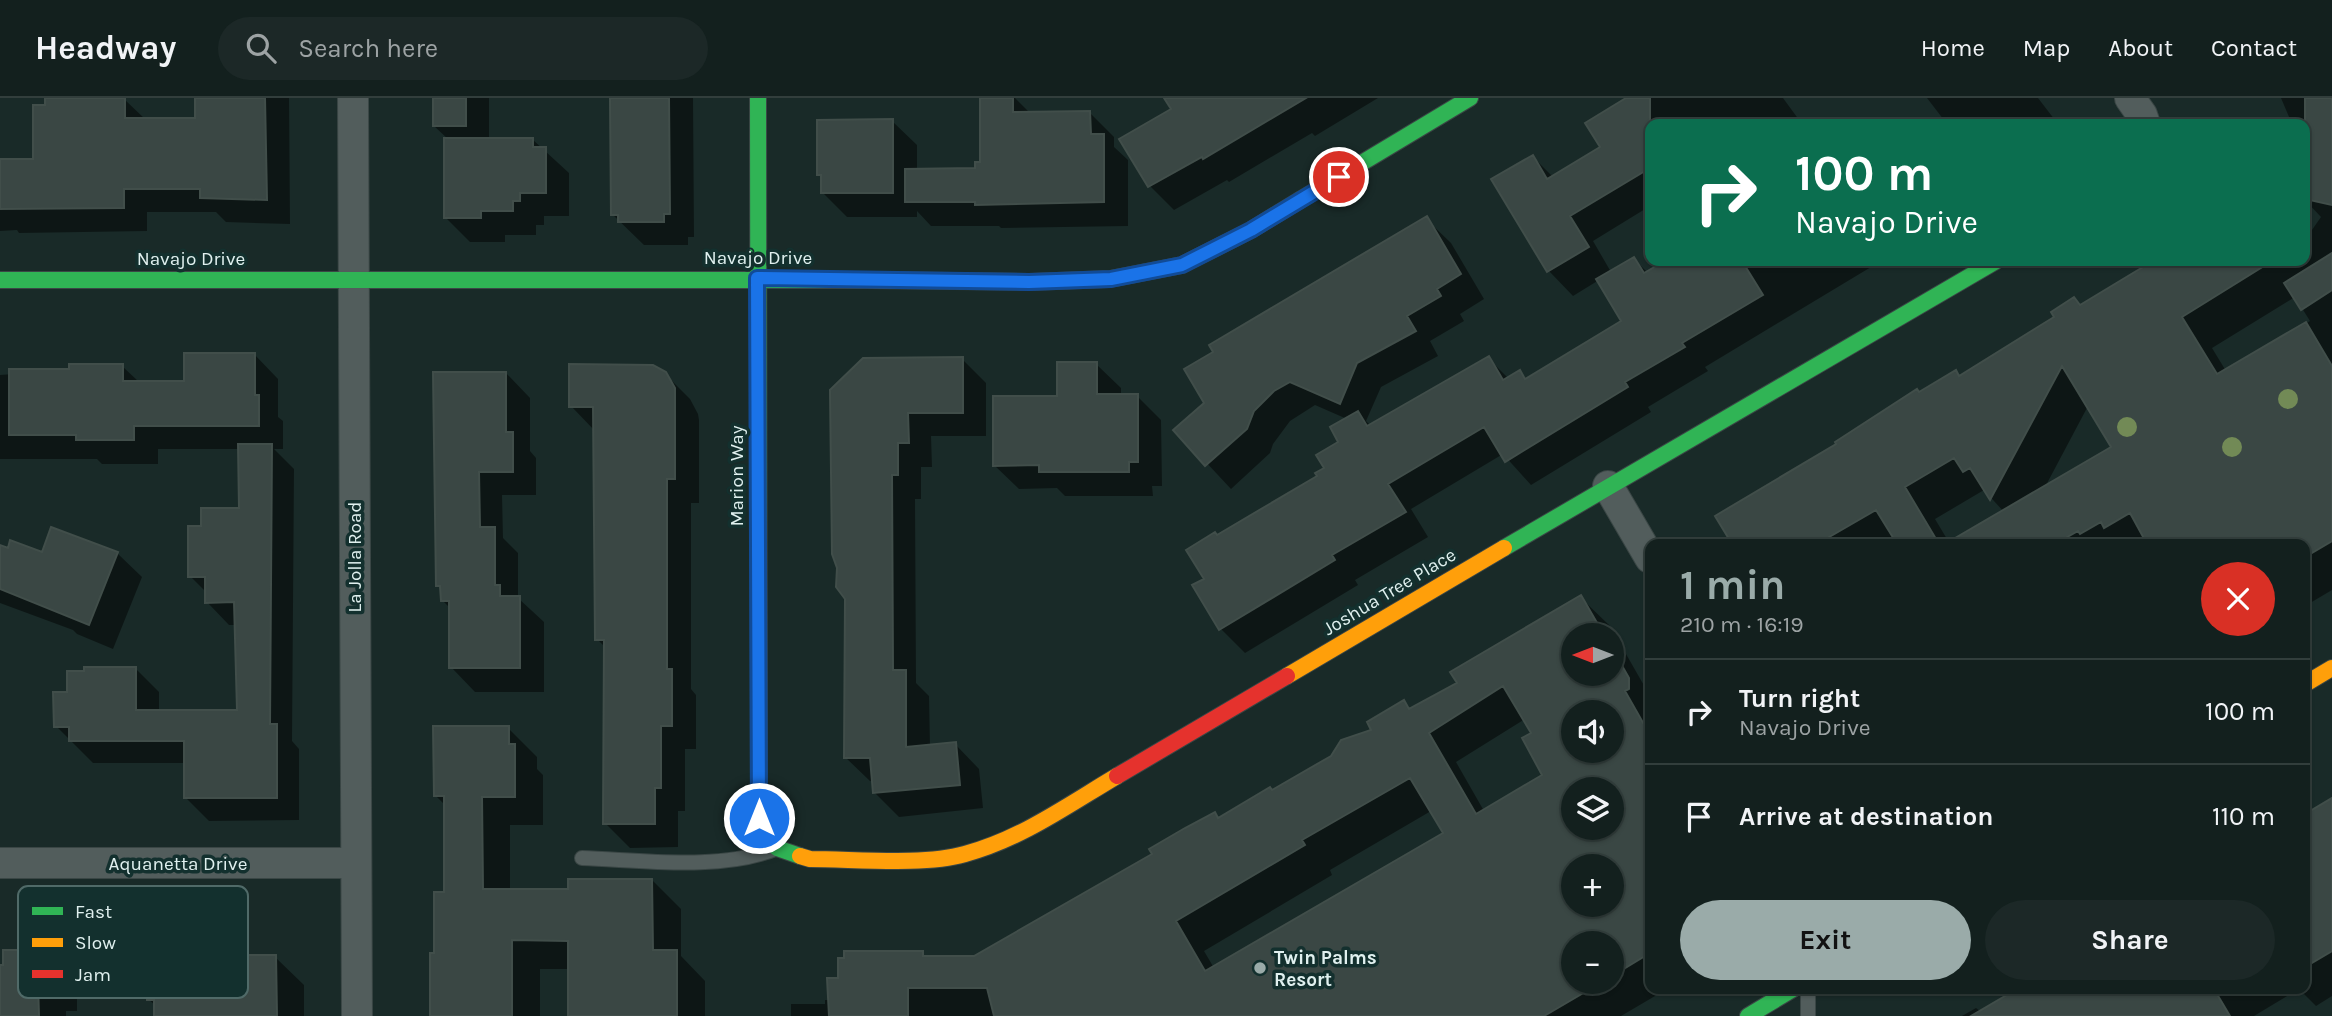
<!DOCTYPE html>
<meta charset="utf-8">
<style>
:root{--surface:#13201e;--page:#1c2827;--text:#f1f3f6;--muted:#9da3a4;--line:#323e3c;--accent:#9aaba9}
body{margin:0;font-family:Karla,sans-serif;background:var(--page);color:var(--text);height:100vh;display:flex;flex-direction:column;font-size:26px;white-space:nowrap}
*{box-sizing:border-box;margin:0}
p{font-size:23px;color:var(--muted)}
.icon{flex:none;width:38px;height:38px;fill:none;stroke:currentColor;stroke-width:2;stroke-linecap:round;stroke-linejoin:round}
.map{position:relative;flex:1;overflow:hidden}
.details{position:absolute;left:1645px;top:441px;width:665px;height:455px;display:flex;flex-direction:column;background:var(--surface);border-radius:14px;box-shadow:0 2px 5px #0004,0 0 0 2px var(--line)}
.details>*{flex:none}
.banner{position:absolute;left:1645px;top:21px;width:665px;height:147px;border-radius:14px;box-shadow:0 2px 5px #0004,0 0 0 2px var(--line);background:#0b6e4f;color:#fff;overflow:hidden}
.needle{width:46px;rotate:270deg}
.tools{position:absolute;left:1561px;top:525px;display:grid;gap:14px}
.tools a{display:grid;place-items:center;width:63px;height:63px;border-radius:50%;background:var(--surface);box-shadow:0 2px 5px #0004,0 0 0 2px var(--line);font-size:35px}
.pin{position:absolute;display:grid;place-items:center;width:60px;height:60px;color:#fff;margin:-30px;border:4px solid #fff;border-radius:50%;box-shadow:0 2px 7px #0007}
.me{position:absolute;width:77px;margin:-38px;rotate:0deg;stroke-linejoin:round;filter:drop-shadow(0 0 5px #0008)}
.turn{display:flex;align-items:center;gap:24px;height:147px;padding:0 35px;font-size:32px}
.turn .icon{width:91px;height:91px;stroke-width:2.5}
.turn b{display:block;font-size:49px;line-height:60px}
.round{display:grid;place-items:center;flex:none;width:74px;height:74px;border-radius:37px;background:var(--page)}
.headline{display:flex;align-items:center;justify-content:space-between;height:119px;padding:0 35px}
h1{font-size:42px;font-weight:700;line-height:52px;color:var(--accent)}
.primary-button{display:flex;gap:14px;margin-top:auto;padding:14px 35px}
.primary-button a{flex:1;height:80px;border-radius:42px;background:var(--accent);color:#111;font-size:28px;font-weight:700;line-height:80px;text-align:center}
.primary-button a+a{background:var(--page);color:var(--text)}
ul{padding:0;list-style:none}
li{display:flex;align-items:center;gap:21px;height:105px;padding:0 35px;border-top:2px solid var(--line)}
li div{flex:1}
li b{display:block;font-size:26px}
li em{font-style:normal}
header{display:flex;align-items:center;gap:42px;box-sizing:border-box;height:98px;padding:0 35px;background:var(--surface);border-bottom:2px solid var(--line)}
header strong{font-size:33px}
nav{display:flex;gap:38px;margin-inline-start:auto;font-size:24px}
.search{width:490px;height:63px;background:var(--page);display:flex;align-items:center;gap:18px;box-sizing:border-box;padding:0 24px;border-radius:38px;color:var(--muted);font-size:26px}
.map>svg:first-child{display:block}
.shadow{fill:#0007;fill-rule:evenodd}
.building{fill:#3a4744;stroke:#414e4a;stroke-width:2;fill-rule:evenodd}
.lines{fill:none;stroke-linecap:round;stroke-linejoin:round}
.lane-casing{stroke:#3a4645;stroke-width:16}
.street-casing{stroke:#3a4645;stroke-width:32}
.fast-casing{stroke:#3a4645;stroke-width:18}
.slow-casing{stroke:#3a4645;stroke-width:18}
.jam-casing{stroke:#3a4645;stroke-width:18}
.lane{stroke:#525d5c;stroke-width:14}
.street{stroke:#525d5c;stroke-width:30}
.fast{stroke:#30b455;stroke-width:16}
.slow{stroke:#ff9f0a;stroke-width:16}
.jam{stroke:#e5322d;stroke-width:16}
.tree{fill:#728a56}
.route-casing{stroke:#114b97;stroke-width:18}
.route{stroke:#1a73e8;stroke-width:12}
.poi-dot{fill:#9aaba9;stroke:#13302e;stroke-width:2.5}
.labels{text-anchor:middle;stroke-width:7;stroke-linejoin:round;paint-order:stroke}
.street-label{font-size:19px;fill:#e0f0ef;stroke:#13302e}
.poi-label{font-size:19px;font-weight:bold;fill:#e0f0ef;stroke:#13302e;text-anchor:start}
.key{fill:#13302e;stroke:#506a68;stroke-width:2}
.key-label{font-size:19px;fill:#e0f0ef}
</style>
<header>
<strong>Headway</strong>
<div class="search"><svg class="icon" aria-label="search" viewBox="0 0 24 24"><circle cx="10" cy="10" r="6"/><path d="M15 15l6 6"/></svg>Search here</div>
<nav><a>Home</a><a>Map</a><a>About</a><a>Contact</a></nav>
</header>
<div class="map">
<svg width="2332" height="918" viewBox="0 0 2332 918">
<rect width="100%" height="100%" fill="#192a28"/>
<path class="shadow" d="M197 0H289L290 126 226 124 216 114H147V133L19 135 17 132 0 133V63H35L124 1 145 21H197Z
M434 0H489V42L532 41 569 75V118H544V127H536V137H505V144H470L446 120 449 42 434 28Z
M612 0H693L694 139H688V147H644L612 116Z
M982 0H1015L1030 15H1090L1114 39V49L1128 62V128L1001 130 999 128H931L917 113V119H847L823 95V80L819 76 892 23 917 47V72L977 71 982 66Z
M1167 0H1378L1315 38 1312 35 1229 84 1227 82 1174 112 1150 88 1122 41 1173 12Z
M1630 0H1783L1802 26H1650V108L1593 143 1611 174 1634 161 1648 175 1668 163H1881L1705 269 1708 273 1648 309 1651 314 1531 387 1503 356 1411 411 1428 439 1355 482 1358 487 1245 555 1221 531 1195 488 1206 481 1218 439 1319 378 1341 345 1347 321 1315 307 1290 323 1273 346 1270 355 1231 391 1176 332 1426 121 1451 145 1484 201 1460 216 1464 223 1430 243 1438 258 1381 289 1366 323 1371 328 1488 260 1509 281 1520 274 1527 281 1624 223 1599 182 1573 198 1549 173 1494 82 1533 59 1553 79 1602 50Z
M1927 0H2038L2058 26H1947Z
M2281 0H2332V492L2305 508V446H1734L1718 418 1956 274 1960 279 2158 163H2278L2285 170 2290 163H2305V142L2321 119 2305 102V26H2292ZM2295 199 2310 223 2226 273 2212 250ZM2088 308 2113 350 2044 391ZM1984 392 2004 414 1950 446 1935 421Z
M254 256 278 281V319L283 323V351H274L294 371 292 643 299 651V722L209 723 186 700V665H93L56 628 69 596 136 571 159 594V614H238L236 527H229L207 504V495L190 478 241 411 240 351H158V366H102L97 361H0V277L122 268 139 284H186Z
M962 261 986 285V338H931L932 369H921V401H915L916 585 929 598 930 649 955 646 979 671 983 710 899 719 874 694 873 683H870L845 659 847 500 839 470 831 293Z
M1096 266 1121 290V298H1137L1161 322 1162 388H1152L1153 398H1065L1057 390 1019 391 994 367 1059 300Z
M506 275 530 300V353L536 360V397H502L503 440 518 455V500L544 524V594H475L451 569V511L443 503 442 492 438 487Z
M665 276 690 301 698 316 699 322V405H691V591L696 597V651H685V713H678V749L630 750 605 725 606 550 597 541 595 333 571 308Z
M0 449 43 456 117 455 142 479 113 551 77 536 73 532 0 505Z
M1581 500 1610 528 1650 598V891H1667L1621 918H791V906H825V902H830L840 882 922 855 927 860H974L1154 756 1214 716 1219 721 1273 694 1374 633 1403 604 1412 612 1459 586ZM1573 537H1612V576H1573ZM1573 614H1612V653H1573ZM1525 621 1533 636 1544 678 1484 713 1456 664ZM1573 691H1612V730H1573ZM1431 713 1445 736 1214 870 1204 853 1332 777 1330 772ZM1573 768H1612V807H1573ZM1573 845H1612V884H1573Z
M508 630 537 659V671L543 677V727H510V793H569L652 782 681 811V858L705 883V918H570V871H540V918H432L436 857 446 796V708L436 698Z
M2332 702V898L2316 908 2299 891H2305V718Z
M49 854 77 882V913H66V918H0V868Z
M275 859 304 887V918H156V908L148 901Z
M2020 891H2299L2254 918H1962L1976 910 1981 914Z"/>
<path class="building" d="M45 0H125V20H195V0H265L267 102 200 100V91H124V110L0 111V61H33V7H45Z
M433 0H466V28H433Z
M610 0H669L670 116H664V124H618V117H611Z
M980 0H1013V14L1090 13 1091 36H1104V104L975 107V104H905V71L975 70V64H980Z
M1164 0H1306L1203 61 1202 59 1148 89 1119 41 1171 11Z
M1626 0H1650V70L1570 118 1589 149 1547 174 1491 81 1533 57 1547 81 1600 49 1585 25Z
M2305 0H2332V107L2305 101Z
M893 21V95H821V77H817V22Z
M444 40H533V49H546V95H520V103H513V113H481V120H444Z
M1427 118 1461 176 1437 191 1441 198 1407 218 1416 233 1357 265 1340 306 1290 284 1274 293 1254 313 1247 331 1205 368 1173 332 1204 305 1184 271 1213 254 1209 247Z
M2332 155V192L2301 212 2284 185Z
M1634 159 1644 175 1665 163H1742L1763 197 1682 245 1685 249 1625 284 1628 289 1505 364 1484 329 1388 386 1406 414 1332 457 1335 462 1219 532 1192 487 1204 481 1186 452 1215 434 1217 437 1317 378 1315 375 1324 370 1316 357 1338 344 1330 329 1358 313 1367 328 1489 258 1503 282 1520 272 1525 281 1621 223 1596 181Z
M2153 163H2272L2182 219 2217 276 2306 224 2332 268V443L2305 459V446H2147L2130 415 2104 430 2101 424 2080 436 2078 433 2055 446H1945L2111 349 2062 268 1990 402 1970 370 1963 374 1954 360 1905 389 1939 446H1897L1876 412 1817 446H1732L1715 418 1836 346 1835 344 1917 291 1919 294 1956 272 1959 278 2054 219 2051 214 2074 199 2080 207Z
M184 255H255V297H259V328H134V342H76V337H9V271H69V266H123V283H184Z
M963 259V315H908L909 345H898V377H892L893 572H906V649L956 644 960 687 873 695 870 660H844L845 501 836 489 837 470 832 456 830 292 863 260Z
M1057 264H1097V296H1138V364H1129V374H1039V367L993 368V298H1057Z
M569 266 653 267 666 274 675 290V381H667V571H672V628H661V690H655V726H603L604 542H595L593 309H569Z
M433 274H506V334H513V374H479L480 429H495V487H500V498H520V570H449V503H441L440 488H436Z
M238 346H272L270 626H277V700H184V643H69V629H54L53 594H67V573H84V569H136V612H237L234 504 205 505V479H188V428H201V410H239Z
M51 429 118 454 89 527 0 491V447L8 450 10 442 42 454Z
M1581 497 1604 537H1573V576H1612V550L1629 580V591L1625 593 1650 637V855L1612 878V845H1573V884H1602L1544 918H994L987 890H908V918H829L827 880H838V860H844V853H923V858H974L1152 756 1149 751 1185 730 1215 714 1218 720 1270 689 1272 692 1331 658 1341 642 1371 632 1367 624 1404 602 1409 611 1457 585 1450 574ZM1503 588 1531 635 1522 640 1542 677 1476 716 1429 635ZM1573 614H1612V653H1573ZM1410 680 1443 735 1205 873 1176 823 1305 747 1302 742ZM1573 691H1612V730H1573ZM1573 768H1612V807H1573Z
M433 628H509V646H515V699H482L483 791H568V781H652L653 852H677V918H568V843L512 842V918H430V855H434V794H444V698H434Z
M2332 700V853L2305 869V716Z
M3 852H49L50 885H38L39 918H0V867H3Z
M147 857H276L277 918H154V902H147Z
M2017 891H2214L2230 918H1971Z"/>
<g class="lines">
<g class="lane-casing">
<path id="lane" d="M582 760C641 762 721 773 775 751
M1808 918V891"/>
</g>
<g class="street-casing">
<path id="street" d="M353 0 357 918
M2130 0 2142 17 2145 26
M1608 388 1650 460
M0 765H356"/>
</g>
<g class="fast-casing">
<path id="fast" d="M758 0 759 720 777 750 800 758
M1300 102 1470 0
M0 182H867
M1504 450 1996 163
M1748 918 1793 891"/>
</g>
<g class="slow-casing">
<path id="slow" d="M867 182 1029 184 1110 181 1182 167 1251 132 1300 102
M1287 578 1504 450
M2305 586 2332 570
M800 758 810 761C855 761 923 768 965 756 1021 741 1068 707 1117 678"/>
</g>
<g class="jam-casing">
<path id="jam" d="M1117 678 1287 578"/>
</g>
<use href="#lane" class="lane"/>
<use href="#street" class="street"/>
<use href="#fast" class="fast"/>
<use href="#slow" class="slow"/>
<use href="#jam" class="jam"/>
</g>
<g class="tree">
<circle cx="2288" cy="301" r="10"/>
<circle cx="2127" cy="329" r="10"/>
<circle cx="2232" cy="349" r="10"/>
</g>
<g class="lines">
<g class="route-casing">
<path id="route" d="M759 720 757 180 1029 184 1111 181 1182 167 1251 132 1339 79"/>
</g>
<use href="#route" class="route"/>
</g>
<circle class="poi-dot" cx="1260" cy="870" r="7"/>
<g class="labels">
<g class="street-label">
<text x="758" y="166">Navajo Drive</text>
<text x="191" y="167">Navajo Drive</text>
<text transform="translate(736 378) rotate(-90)" y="7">Marion Way</text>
<text transform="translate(354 459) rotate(-90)" y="7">La Jolla Road</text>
<text transform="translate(1389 493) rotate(-31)" y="7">Joshua Tree Place</text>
<text x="178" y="772">Aquanetta Drive</text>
</g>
<g class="poi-label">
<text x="1274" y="866">Twin Palms<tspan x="1274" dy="22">Resort</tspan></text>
</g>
</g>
<rect x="18" y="788" width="230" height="112" rx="10" class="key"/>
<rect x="32" y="809" width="31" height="8" fill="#30b455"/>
<rect x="32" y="840" width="31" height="9" fill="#ff9f0a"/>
<rect x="32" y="872" width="31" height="8" fill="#e5322d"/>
<g class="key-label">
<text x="75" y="820">Fast</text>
<text x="75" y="851">Slow</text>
<text x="75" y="883">Jam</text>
</g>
</svg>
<div class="tools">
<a><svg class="needle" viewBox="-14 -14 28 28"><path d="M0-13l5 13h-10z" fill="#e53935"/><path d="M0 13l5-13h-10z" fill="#9da3a4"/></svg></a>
<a><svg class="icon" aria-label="sound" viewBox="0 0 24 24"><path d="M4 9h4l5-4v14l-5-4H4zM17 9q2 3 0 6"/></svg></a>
<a><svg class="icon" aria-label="layers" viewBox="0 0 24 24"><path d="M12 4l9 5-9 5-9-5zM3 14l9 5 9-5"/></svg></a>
<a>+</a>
<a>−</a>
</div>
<div class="pin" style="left:1339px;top:79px;background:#d93025"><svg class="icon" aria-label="arrive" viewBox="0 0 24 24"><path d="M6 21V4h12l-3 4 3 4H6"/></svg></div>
<svg class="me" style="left:759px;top:720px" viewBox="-20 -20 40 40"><circle r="17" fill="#1a73e8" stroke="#fff" stroke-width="3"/><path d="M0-11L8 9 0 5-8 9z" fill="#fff"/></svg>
<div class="banner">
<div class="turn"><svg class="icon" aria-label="right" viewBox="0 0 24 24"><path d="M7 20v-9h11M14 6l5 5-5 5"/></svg><div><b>100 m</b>Navajo Drive</div></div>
</div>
<section class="details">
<div class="headline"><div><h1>1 min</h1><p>210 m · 16:19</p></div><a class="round" style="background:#d93025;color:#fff"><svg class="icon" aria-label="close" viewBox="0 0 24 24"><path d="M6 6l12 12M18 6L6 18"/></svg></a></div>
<ul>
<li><svg class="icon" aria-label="right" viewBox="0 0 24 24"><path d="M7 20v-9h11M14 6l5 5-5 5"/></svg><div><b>Turn right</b><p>Navajo Drive</p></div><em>100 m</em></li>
<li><svg class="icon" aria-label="arrive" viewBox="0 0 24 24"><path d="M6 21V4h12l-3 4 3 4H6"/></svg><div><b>Arrive at destination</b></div><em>110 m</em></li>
</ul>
<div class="primary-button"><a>Exit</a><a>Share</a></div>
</section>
</div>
